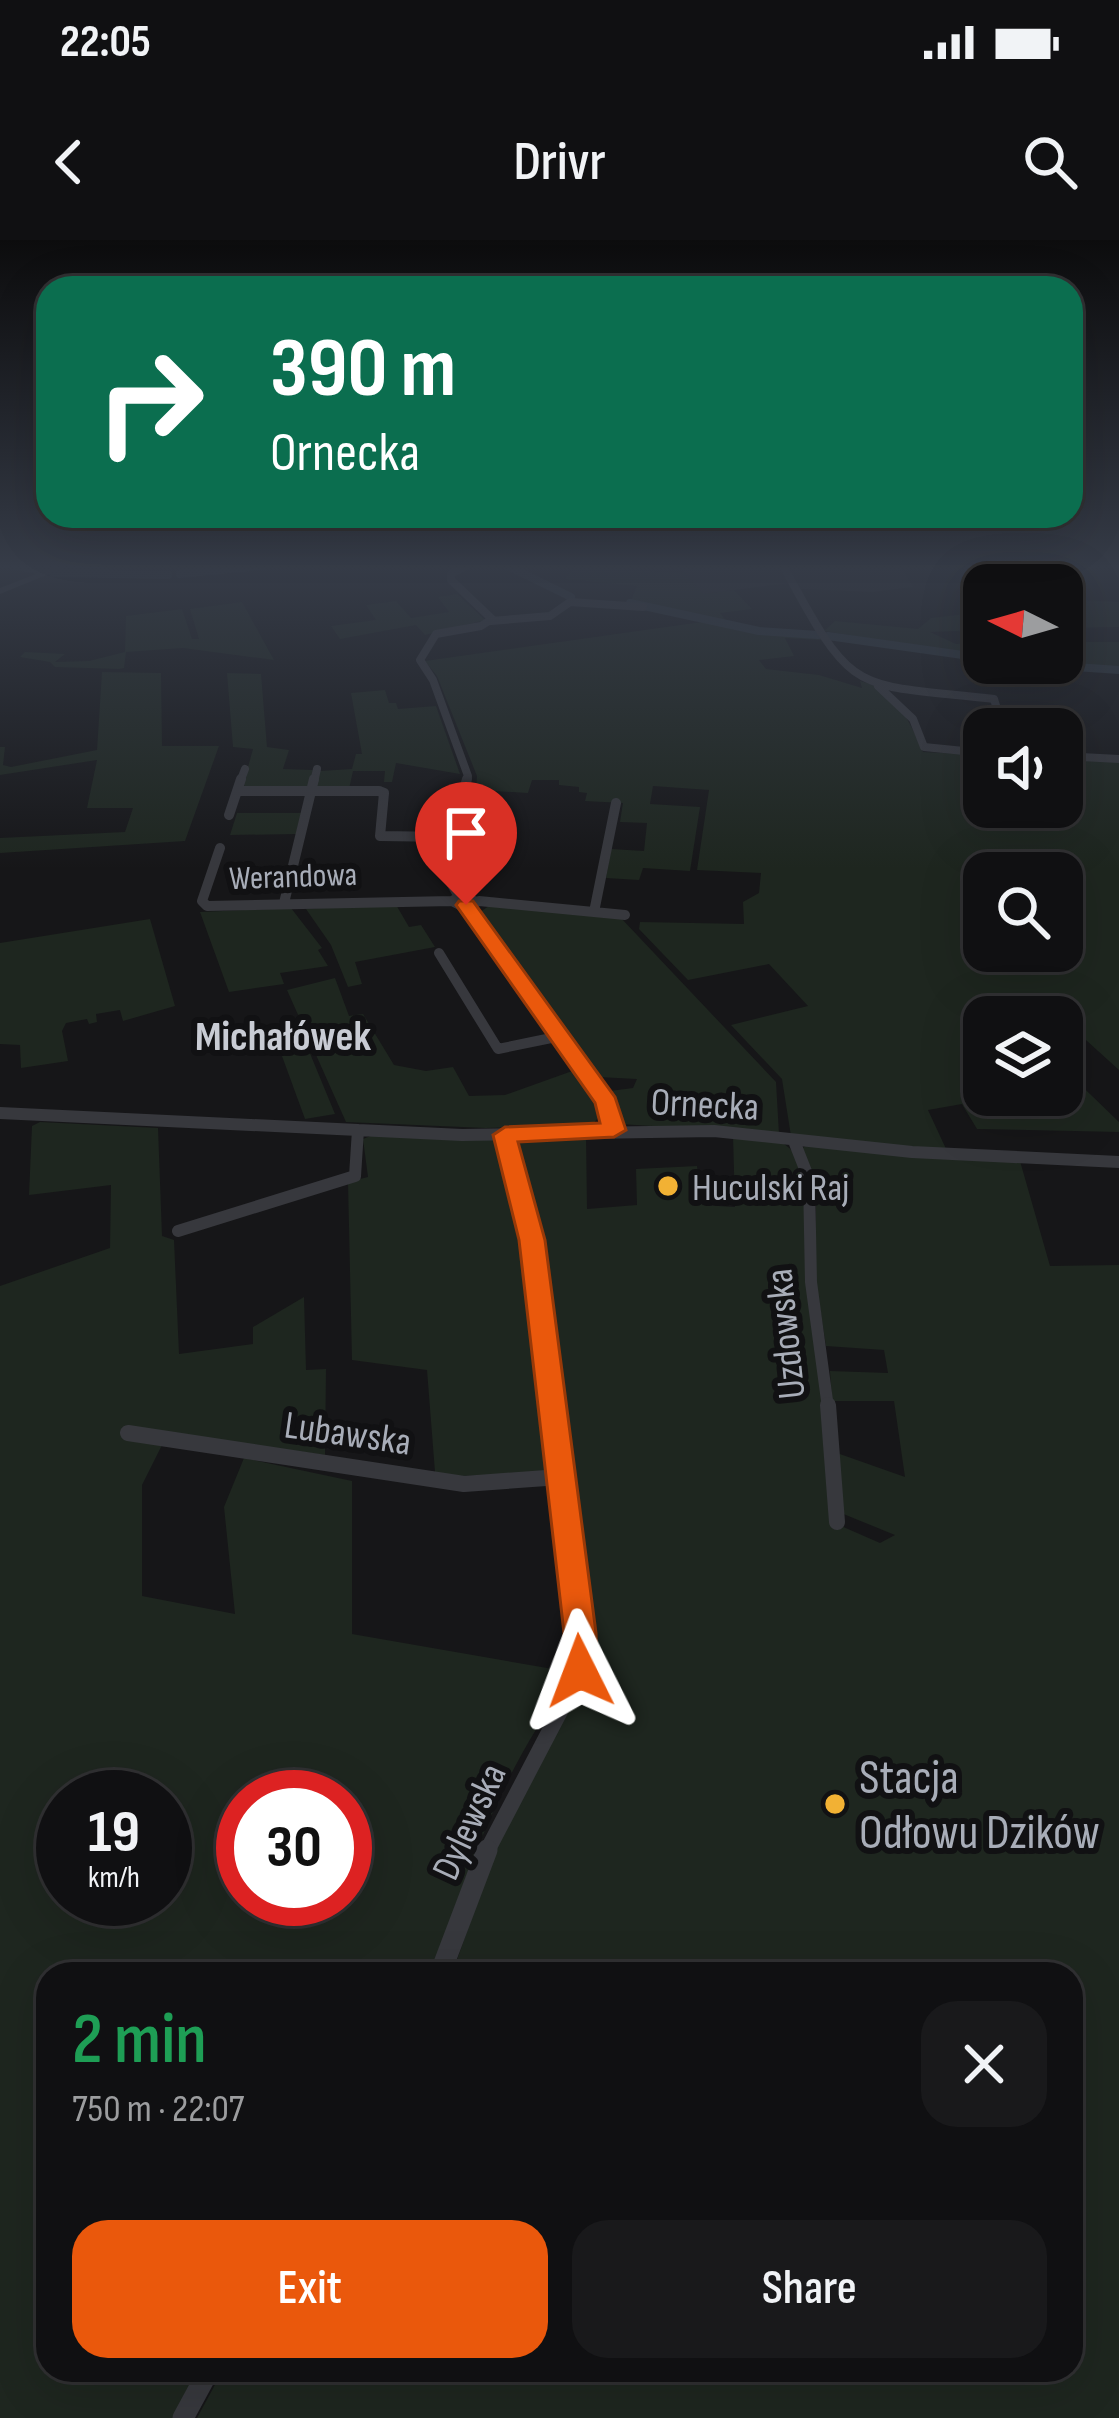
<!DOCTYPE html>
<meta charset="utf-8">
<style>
:root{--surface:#101012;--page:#19191b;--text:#f1f3f6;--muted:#9c9d9f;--line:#303032;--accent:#ea580c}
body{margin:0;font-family:"Sofia Sans Condensed",sans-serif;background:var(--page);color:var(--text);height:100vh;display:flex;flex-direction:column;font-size:45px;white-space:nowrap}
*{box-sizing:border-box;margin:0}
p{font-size:39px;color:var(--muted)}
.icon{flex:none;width:66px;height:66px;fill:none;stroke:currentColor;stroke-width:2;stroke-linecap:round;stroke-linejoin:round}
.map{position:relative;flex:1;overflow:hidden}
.sheet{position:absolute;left:36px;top:1722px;width:1047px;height:420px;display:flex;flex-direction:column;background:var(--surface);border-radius:36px;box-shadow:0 12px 48px #0002,0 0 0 3px var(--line)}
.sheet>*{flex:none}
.top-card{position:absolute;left:36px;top:36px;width:1047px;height:252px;border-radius:36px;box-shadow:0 12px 48px #0002,0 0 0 3px var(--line);background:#0b6e4f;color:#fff;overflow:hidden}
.needle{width:78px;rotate:275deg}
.fabs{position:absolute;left:963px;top:324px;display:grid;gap:24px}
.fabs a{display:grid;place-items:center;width:120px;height:120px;border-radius:24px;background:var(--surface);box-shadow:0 12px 48px #0002,0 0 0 3px var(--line);font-size:60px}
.speed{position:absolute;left:36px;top:1530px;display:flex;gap:24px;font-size:60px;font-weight:700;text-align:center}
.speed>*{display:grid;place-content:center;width:156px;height:156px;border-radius:50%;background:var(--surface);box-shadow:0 12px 48px #0002,0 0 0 3px var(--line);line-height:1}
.speed small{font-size:30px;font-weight:400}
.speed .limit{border:18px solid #d22;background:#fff;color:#111}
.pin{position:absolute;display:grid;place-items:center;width:102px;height:102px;color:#fff;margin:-123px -51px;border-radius:50% 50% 50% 0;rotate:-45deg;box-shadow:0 0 12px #0007}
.pin .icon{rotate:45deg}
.me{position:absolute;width:132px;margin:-66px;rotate:357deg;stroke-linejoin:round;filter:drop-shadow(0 0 9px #0008)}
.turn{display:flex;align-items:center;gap:42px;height:252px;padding:0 36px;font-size:54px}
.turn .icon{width:156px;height:156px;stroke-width:2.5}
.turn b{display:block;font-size:84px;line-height:102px}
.round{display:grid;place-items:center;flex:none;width:126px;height:126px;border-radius:36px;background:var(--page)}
.summary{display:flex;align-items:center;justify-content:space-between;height:204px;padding:0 36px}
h1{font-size:72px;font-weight:600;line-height:90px;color:#1e9e55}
.cta{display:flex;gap:24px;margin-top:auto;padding:24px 36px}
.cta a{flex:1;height:138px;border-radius:36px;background:var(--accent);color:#fff;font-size:48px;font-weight:600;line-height:138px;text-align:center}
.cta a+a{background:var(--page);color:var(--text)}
.status{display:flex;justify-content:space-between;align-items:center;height:84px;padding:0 60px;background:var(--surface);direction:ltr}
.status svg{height:33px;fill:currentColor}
header{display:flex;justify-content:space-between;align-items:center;height:156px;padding:0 36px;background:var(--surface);font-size:54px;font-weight:600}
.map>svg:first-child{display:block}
.built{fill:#222225}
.green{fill:#1e261f;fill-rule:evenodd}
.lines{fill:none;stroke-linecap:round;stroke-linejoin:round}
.canal{stroke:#2c353c;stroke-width:8}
.minor-far4{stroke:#37383d;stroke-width:8}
.minor-far3{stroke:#37383d;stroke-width:10}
.minor-far2{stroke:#37383d;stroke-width:12}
.minor-far1{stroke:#37383d;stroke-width:16}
.minor{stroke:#37383d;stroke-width:21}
.tertiary{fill:#37383d;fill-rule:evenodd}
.route{fill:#ea580c;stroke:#983908;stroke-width:3}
.poi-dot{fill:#f2b134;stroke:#111113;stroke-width:4.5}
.labels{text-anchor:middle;stroke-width:12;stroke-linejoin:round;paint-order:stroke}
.far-street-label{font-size:33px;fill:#a8adb8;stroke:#111113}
.street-label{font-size:39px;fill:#a8adb8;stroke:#111113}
.poi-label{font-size:39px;fill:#a8adb8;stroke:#111113;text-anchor:start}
.neighbourhood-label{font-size:42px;font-weight:bold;fill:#c9ccd4;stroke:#111113}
.near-poi-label{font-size:48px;fill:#a8adb8;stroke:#111113;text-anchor:start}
</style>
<div class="status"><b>22:05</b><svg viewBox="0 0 49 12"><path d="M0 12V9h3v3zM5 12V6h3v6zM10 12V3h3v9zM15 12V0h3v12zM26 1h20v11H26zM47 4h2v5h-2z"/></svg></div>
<header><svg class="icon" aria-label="back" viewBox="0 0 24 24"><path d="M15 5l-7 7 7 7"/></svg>Drivr<svg class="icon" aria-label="search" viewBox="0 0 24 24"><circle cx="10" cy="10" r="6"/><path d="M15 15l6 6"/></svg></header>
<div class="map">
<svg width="1119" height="2178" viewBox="0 0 1119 2178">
<rect width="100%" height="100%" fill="#161618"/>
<path class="built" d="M677 325H778L789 343 703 354Z
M803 325H900L913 347 873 352 801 349 789 328Z"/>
<path class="green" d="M573 327 685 333 703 354 734 350 752 369 720 373 726 381 758 390 819 394 821 400 785 398 794 416 759 420 766 429 819 435 862 448 860 441C894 448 911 483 923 512L984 515V567H1062V518L1119 520V830L1076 791 1062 794V777H984V855H1062V827L1119 882V892L977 889 962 864 928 870 947 911 791 896 782 839 731 785 808 766 769 724 688 740 639 689 640 682 744 684 743 662 759 653 761 633 697 630 709 550 653 546 650 564 700 567 690 631 643 628 639 640 606 638 611 609 644 611 647 583 620 582 623 563 585 561 587 553 579 552V547L559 545V540H532L528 553 476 550 477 536 437 436 425 421 709 381 630 363 637 346 566 339ZM984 633H1062V711H984Z
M457 354 485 380 425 395 416 385 340 399 331 386 376 380 366 365 396 361 411 378 449 372 438 357Z
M1062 359 1119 362V387L1062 388Z
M242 362 274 420 183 408 126 412 124 428 119 429 55 427 50 422 20 417 25 412 65 414 55 422 89 421 125 412 126 376 182 369 192 399H199L190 369Z
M984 372V390L930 392 956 404 984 403V417L824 391 835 381 918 389 931 378Z
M1062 402H1119V428L1022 423H1062Z
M102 432 161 433 162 506H219L185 601 0 613V598L125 592 133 568H87L97 520 0 535V507H5L3 525 11 527 97 510Z
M227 433 261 434 267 507 289 510 283 529 313 530 308 548 251 549 243 545 253 509 233 507Z
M385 450 389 463H396L398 469 436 466 460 534 396 523 392 542H384L385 531H353L349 549 316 547 320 531 352 529 356 514H362L351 453Z
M237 573H301L296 594 230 595Z
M395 663 409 687 421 685 435 707 355 722 362 744 348 747 331 705 306 669Z
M489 666 620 677 776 842 779 894 620 884 610 851 633 848 637 839 599 837 480 672Z
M291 668 322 708 318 710 328 726 280 733 284 744 229 752 200 672Z
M150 679 175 766 123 781 120 770 96 774 97 782 89 784 87 779 66 783 62 791 68 821 21 828 20 805 0 804V703Z
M335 738 349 776 363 774 394 825 426 831 453 827 469 856 505 855 575 830 602 873 592 885 486 888 346 882 287 750Z
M309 811 335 874 305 879 282 816Z
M40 882 158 888 162 996 174 1000 179 1114 253 1104V1087L304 1057 306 1130 326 1129 325 1215 168 1193 142 1245V1356L235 1374 224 1267 244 1218 352 1241V1394L576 1433C505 1520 468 1629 431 1734H48V2130H202L175 2178H0V1046L110 1008 111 945 29 955 32 886ZM63 1557H165V1659H63ZM243 1557H345V1659H243Z
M586 894 587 969 637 965 636 929 697 926 702 965 735 967 733 895C769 899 788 893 803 930L832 1282 880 1303 895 1295 841 1273 837 1213 905 1237 894 1161H832L830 1131 888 1133 884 1110 826 1106 816 1042V946L802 909 806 905 1020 921 1050 1026 1119 1025V2178H197L223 2130H1071V1734H452L495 1612 593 1420 564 1234 457 1236 435 1232 427 1130 352 1120 348 942 368 937 363 899 373 895Z"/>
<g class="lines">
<path class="canal" d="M11 325 44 331
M272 325H277
M506 325 571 357
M53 333 168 335
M180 334 262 326
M630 363 759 391 818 395
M828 396 984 418
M1015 423 1119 430"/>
<path class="minor-far4" d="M788 325 785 329C855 459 853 443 994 459L1003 489
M491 381 550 376 570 362 643 367
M878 446 913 479 924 507 984 513
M1062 516 1119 519
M240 542 245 529
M314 542 317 529
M466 542 468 536 433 440 420 420 436 394 481 386 492 379 451 340V334L467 325"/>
<path class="minor-far3" d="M239 551H379L384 553 380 596 450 597
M229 575 241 539
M220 608 202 661 207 666 452 661
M458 655 442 627 467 539
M474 661 464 654 452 661 462 666 479 661 625 675
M284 663 314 539
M466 665 574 818
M594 672 616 563
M439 713 498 809 561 796"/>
<path class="minor-far2" d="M572 815 606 863 614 890
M0 873 462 895 714 891 912 912 1119 922
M505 895 532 1000 553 1168
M794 901 809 939 811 1042 828 1168
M178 991 355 936 358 890"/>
<path class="minor-far1" d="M828 1165 837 1282
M128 1193 464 1244 560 1237
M486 1613 581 1431 553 1165"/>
<path class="minor" d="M440 1734 487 1610
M183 2178 209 2130"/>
<path class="tertiary" d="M59 325H71L0 354V348Z"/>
</g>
<linearGradient id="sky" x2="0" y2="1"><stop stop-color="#0c0c0d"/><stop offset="0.52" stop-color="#363c48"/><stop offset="1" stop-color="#363c48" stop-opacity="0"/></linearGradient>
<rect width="1119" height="629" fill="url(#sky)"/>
<path class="route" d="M459 661H473L615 857 626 890 614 897 518 902 545 1000 596 1393 597 1431 592 1442 580 1446 569 1442 564 1431V1393L519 1000 493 895 505 887 600 883 595 863 456 665Z"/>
<g class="poi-dot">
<circle cx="668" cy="946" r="12"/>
<circle cx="835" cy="1564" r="12"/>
</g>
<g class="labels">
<g class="far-street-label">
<text transform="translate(293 635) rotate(-2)" y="12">Werandowa</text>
</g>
<g class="street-label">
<text transform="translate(705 863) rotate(3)" y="14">Ornecka</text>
<text transform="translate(784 1094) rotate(-96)" y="14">Uzdowska</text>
<text transform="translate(348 1192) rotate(8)" y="14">Lubawska</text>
<text transform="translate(468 1581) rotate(-65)" y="14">Dylewska</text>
</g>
<g class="poi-label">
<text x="692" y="960">Huculski Raj</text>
</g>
<g class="neighbourhood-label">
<text x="283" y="810">Michałówek</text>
</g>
<g class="near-poi-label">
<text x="859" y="1553">Stacja<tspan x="859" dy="55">Odłowu Dzików</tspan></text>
</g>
</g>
</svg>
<div class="fabs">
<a><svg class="needle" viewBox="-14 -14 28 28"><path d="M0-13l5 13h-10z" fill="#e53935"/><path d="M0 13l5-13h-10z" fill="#9c9d9f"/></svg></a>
<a><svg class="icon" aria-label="sound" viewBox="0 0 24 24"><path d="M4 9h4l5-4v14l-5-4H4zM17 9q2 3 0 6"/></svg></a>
<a><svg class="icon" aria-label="search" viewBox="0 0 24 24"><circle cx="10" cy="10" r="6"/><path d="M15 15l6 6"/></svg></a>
<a><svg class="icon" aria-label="layers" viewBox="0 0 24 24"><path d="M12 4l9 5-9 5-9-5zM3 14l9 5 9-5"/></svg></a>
</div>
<div class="speed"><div>19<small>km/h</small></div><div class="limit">30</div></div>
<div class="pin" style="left:466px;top:665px;background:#d93025"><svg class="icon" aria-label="arrive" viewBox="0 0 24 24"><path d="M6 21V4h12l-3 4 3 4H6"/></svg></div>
<svg class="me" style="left:580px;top:1431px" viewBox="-20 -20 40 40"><path d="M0-17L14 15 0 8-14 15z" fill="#ea580c" stroke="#fff" stroke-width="4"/></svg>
<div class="top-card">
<div class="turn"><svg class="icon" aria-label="right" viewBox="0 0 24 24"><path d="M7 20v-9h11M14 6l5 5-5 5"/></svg><div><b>390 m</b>Ornecka</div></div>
</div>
<section class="sheet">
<div class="summary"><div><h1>2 min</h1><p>750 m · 22:07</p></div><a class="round"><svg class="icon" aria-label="close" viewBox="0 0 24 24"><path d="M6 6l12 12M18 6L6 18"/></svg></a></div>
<div class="cta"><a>Exit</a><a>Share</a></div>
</section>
</div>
